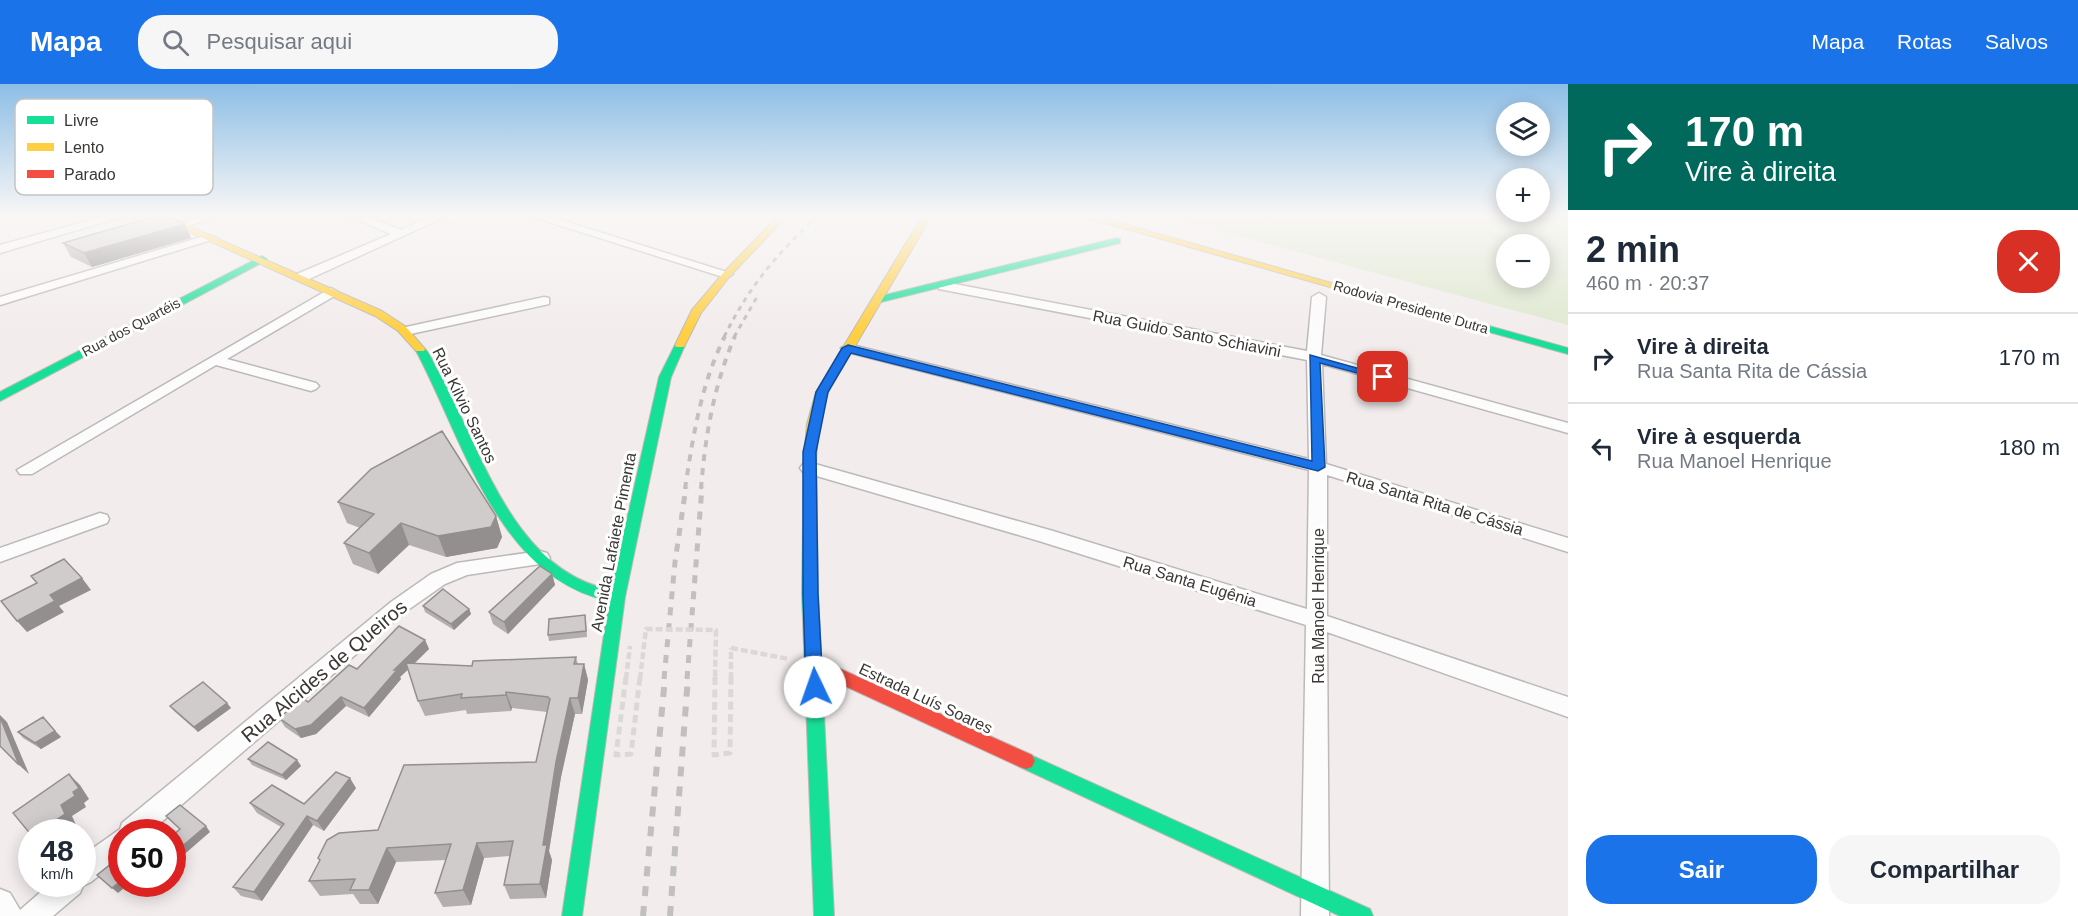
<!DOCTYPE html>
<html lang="pt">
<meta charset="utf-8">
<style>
:root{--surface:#fff;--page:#f6f6f7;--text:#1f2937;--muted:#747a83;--line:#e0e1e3;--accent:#1a73e8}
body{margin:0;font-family:Arial,sans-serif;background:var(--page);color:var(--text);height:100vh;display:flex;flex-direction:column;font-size:22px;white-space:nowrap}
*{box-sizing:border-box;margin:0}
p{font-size:20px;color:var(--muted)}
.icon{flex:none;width:33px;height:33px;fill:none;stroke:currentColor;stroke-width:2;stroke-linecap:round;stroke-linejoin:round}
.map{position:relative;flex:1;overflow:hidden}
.details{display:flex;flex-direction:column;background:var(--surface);width:510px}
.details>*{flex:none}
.banner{background:#00695c;color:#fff;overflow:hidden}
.tools{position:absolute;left:1496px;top:18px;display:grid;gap:12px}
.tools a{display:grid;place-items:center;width:54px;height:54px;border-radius:50%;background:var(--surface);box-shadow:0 3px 15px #0003;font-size:30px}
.speed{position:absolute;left:18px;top:735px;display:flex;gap:12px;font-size:30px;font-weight:700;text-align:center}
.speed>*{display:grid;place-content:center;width:78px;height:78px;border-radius:50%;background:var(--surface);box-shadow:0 3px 15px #0003;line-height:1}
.speed small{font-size:15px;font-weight:400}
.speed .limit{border:9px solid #d22;background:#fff;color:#111}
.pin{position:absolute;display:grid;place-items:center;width:51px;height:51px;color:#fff;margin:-26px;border-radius:12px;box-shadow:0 3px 9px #0006}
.me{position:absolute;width:66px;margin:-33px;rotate:357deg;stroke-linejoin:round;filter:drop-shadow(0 0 4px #0008)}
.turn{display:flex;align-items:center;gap:21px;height:126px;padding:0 18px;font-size:27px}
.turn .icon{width:78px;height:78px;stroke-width:2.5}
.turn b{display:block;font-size:42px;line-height:51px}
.round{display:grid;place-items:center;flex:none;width:63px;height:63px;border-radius:24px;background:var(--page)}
.headline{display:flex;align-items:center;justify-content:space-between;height:102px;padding:0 18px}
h1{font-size:36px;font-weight:600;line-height:45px}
.cta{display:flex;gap:12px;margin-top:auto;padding:12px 18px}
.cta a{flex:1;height:69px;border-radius:24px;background:var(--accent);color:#fff;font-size:24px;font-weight:600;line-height:69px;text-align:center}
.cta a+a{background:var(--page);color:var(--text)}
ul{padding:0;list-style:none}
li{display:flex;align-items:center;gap:18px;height:90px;padding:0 18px;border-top:2px solid var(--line)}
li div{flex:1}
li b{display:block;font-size:22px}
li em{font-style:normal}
header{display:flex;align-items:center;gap:36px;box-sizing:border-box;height:84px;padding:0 30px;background:var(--accent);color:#fff}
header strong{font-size:28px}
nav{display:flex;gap:33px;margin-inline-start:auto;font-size:21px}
.search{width:420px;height:54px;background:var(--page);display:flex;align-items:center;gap:15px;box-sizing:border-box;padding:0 21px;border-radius:24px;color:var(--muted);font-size:22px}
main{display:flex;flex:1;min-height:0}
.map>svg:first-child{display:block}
.green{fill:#dee8cf;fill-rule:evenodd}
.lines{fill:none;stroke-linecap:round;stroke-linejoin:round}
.street-casing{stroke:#bdb9b8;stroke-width:3}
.fast-casing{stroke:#bdb9b8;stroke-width:2}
.slow-casing{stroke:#bdb9b8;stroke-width:2}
.jam-casing{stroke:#bdb9b8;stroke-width:2}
.path{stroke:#dbd9d8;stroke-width:4.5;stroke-dasharray:7 3;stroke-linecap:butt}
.street{fill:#fdfcfc;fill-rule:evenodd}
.fast{fill:#16e098;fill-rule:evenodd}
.slow{fill:#ffcf43;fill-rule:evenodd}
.jam{fill:#f24e42;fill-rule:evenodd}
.rail-far3{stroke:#c1bfbf;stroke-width:3;stroke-dasharray:5 5;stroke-linecap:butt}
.rail-far2{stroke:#c1bfbf;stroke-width:4;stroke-dasharray:7 7;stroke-linecap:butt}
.rail-far1{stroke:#c1bfbf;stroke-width:5;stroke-dasharray:8 8;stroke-linecap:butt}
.rail{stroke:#c1bfbf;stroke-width:6;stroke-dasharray:10 10;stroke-linecap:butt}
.path-bridge-far1{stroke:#dbd9d8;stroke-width:4.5;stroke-dasharray:7 3;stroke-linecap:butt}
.path-bridge{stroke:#dbd9d8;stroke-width:5;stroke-dasharray:8 4.5;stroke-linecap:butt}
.wall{fill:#b3afaf}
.shaded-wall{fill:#928f8e}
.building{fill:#d0cccb;stroke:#928f8e;stroke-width:1.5}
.route{fill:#1a73e8;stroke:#114b97;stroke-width:1.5}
.labels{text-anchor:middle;stroke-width:6;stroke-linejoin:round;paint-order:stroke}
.far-street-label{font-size:14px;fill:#3b3735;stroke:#fff}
.street-label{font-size:16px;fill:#3b3735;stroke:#fff}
.near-street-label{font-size:20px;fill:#3b3735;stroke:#fff}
.key{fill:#fff;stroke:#c4c3c2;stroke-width:1.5}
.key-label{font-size:16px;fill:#3b3735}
</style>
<header>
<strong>Mapa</strong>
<div class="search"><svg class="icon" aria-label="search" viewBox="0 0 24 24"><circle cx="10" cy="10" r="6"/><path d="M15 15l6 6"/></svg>Pesquisar aqui</div>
<nav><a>Mapa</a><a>Rotas</a><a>Salvos</a></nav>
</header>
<main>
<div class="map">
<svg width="1568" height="832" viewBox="0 0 1568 832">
<rect width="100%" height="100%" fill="#f2edec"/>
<path class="green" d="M1161 131H1568V241ZM1506 160H1539V194H1506Z"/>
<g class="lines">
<g class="street-casing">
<path id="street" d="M109 131H128L0 169V161Z
M202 131H221L182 144 176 141Z
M347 131H363L401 146 433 131H449L307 196H297V190L391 150Z
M527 131H545L733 190 727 194 723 193Z
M208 151 218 154 0 221V213Z
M944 198 1307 267 1312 213 1319 209 1326 213 1321 271 1568 339V349L1322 280 1326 380 1568 454V468L1327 391V532L1568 613V633L1327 548 1329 832H1301L1306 541 1039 457 803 388 800 384 803 380H815L1053 447 1307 525 1309 386 843 267 841 264 848 260 1309 375 1307 276 939 205 938 202Z
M331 204 338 208 336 211 227 275 316 299 319 302 316 305 311 307 216 281 32 390H20L17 386Z
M544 213 549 214V220L406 251 399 247 406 243Z
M100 429 107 431 109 435 107 439 0 478V464Z
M540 467 547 469 550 474 547 479 467 491 445 500 405 528 150 748H122V773L91 798 83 802 80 809 53 832H0V805L10 809 20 826 50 800H82V772L120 745 122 739 391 518 431 490 457 479Z"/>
</g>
<g class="fast-casing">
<path id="fast" d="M1117 154 1120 155V159L877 219 872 216 873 214Z
M262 172 267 175 265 177 0 317V308Z
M1446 230 1568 264V270L1442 235V231Z
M680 258 685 261 671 293 625 513 582 832H562L609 517C496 493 463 353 415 265L420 262C429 265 433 279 438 287 481 363 511 486 611 506L659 293 675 261Z
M810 370 816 374 818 510 834 832H814L802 510 804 374Z
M1026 669 1370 825 1373 832H1340L1020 683 1017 677 1020 671Z"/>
</g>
<g class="slow-casing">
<path id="slow" d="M152 131H164L382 227 405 242 425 265 424 267H416L398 247 375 232Z
M779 131H788L730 192 701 229 684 263H676L675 261 692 226 724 188Z
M923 131H932L828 308 819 340 816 374 810 378 805 377 804 374 807 340 816 308Z
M1077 131H1092L1451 233 1446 236 1442 235Z"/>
</g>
<g class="jam-casing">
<path id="jam" d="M814 573 1032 671 1035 677 1032 683 1026 685 1020 683 808 585 806 580 808 575Z"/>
</g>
<path class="path" d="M731 564 789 575"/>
<use href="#street" class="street"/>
<use href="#fast" class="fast"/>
<use href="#slow" class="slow"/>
<use href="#jam" class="jam"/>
<path class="rail-far3" d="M724 253C750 201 776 171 818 131
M734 253 757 213"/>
<path class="rail-far2" d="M685 405C693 352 701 300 725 252
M701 405C705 352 714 301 735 252"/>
<path class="rail-far1" d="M664 595 675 478 686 403
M687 595 702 403"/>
<path class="rail" d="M643 832 665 593
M670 832 688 593"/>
<path class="path-bridge-far1" d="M626 595 630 562
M640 595 646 545 716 546 715 595
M731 595V564"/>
<path class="path-bridge" d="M626 593 616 671 631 670 640 593
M715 593 714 671 730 669 731 593"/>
</g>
<path class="wall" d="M191 154 92 183 71 173 63 159Z
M338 418 496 432 502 453 497 464 446 473 409 461 378 490 353 480 344 459 360 444 347 439Z
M552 490 555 501 508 550 493 540 489 528Z
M423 522 469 525 471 530 454 546 425 528Z
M585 531 586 537 587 553 549 557 548 551Z
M425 556 429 565 414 580 472 582 576 573 578 580H584L588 596 582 630H575L561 693 549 767 552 776 546 814 510 815 504 801 510 772 484 774 471 821 443 823 435 809 446 776 396 778 378 820H360L353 810 320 812 309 797 320 777 318 774 378 746 536 678 547 628 512 624 511 627 467 630 466 626 425 632 418 617 408 586 400 593 401 595 369 633 346 622 316 650 301 654 285 643 279 634 308 618 357 585Z
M170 622 231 624 198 648 174 627Z
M43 633 61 653 41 665 23 654 18 648Z
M248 675 297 676 301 682 286 696 252 681Z
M356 704 324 747 313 741 262 817 241 812 233 803 281 743 257 729 250 719 304 720Z"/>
<path class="shaded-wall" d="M185 140 191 154 92 183 84 169Z
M496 432 502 453 497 464 446 473 438 452Z
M401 439 409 461 378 490 369 469Z
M552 490 555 501 508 550 504 538Z
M82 494 91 506 59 522 64 528 27 548 17 537 50 511Z
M469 525 471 530 454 546 451 540Z
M425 556 429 565 400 593 401 595 369 633 364 624 394 586Z
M584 580 588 596 582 630 578 614Z
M506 608 512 624 511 627 506 611Z
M341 613 346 622 316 650 301 654 295 645Z
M570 614 575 630 561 693 549 767 552 776 546 814 540 800 543 761 556 678Z
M227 619 231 624 198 648 194 643Z
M0 631 7 638 29 690 19 681 0 633Z
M55 647 61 653 41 665 35 659Z
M297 676 301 682 286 696 282 691Z
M69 690 80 701 89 715 84 719 86 723 72 732 76 741 65 748H38L73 708Z
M350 694 356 704 324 747 317 737Z
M307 732 313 741 262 817 254 808Z
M206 742 210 748 172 781V771Z
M477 759 484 774 471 821 463 806Z
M387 764 396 778 378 820 369 806Z
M122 796V800H129L118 809 112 804Z"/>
<path class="building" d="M160 131H164L185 140 84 169 63 159Z
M442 347 496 432 491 443 438 452 401 439 369 469 344 459 374 430 338 418 371 385Z
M64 475 82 494 50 511 55 517 17 537 1 517 37 499 31 492Z
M540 482 552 490 504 538 489 528Z
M443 505 469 525 451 540 423 522Z
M585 531 586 547 548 551 549 535Z
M399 542 425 556 394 586H397L364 624 341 613 311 641 295 645 279 634 303 614 308 618 349 581 357 585Z
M576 573 574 580H584L578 614H570L556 678 543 761H547L540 800 504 801 513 757 477 759 463 806 435 809 451 760 387 764 369 806H350L355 795 309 797 320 776 318 774 327 756 339 749 378 746 404 681 536 678 550 615 548 613 506 608V611L461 614 462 610 418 617 406 579 472 582 473 577Z
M203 598 227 619 194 643 170 622Z
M0 633 19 681 0 662Z
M43 633 55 647 35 659 18 648Z
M268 658 297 676 282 691 248 675Z
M336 688 350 694 317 737 307 732 254 808 233 803 284 740 250 719 272 701 304 720Z
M69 690 79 704 73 708 75 712 61 721 65 730 38 748H32V752L13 729Z
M180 721 206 742 172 771V752L180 745 166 732Z
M122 771V796L112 804 97 791Z"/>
<linearGradient id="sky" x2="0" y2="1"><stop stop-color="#8dbee6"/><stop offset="0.53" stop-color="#f9f7f6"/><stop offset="1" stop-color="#f9f7f6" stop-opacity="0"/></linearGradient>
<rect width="1568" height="248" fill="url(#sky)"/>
<path class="route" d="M848 261 1312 377 1310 271 1389 293 1383 296 1320 279 1325 383 1318 387 851 269 828 308 816 368 818 510 823 603 821 608H809L806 603 803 510V368L816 308 842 264Z"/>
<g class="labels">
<g class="far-street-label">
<text transform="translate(1411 223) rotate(16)" y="5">Rodovia Presidente Dutra</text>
<text transform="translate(131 243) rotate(-28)" y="5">Rua dos Quartéis</text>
</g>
<g class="street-label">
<text transform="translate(1187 249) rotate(11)" y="6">Rua Guido Santo Schiavini</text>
<text transform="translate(465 321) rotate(64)" y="6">Rua Kilvio Santos</text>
<text transform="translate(1435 419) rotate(17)" y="6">Rua Santa Rita de Cássia</text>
<text transform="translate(613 458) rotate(-79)" y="6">Avenida Lafaiete Pimenta</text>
<text transform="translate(1190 497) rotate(17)" y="6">Rua Santa Eugênia</text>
<text transform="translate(1318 522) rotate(-90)" y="6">Rua Manoel Henrique</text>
<text transform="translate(926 614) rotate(25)" y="6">Estrada Luís Soares</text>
</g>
<g class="near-street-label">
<text transform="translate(324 587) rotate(-40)" y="7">Rua Alcides de Queiros</text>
</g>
</g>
<rect x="15" y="15" width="198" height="96" rx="9" class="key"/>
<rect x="27" y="32" width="27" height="8" fill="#16e098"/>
<rect x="27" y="59" width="27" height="8" fill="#ffcf43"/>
<rect x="27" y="86" width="27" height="8" fill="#f24e42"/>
<g class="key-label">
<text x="64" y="42">Livre</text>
<text x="64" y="69">Lento</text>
<text x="64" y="96">Parado</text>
</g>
</svg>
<div class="tools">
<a><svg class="icon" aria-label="layers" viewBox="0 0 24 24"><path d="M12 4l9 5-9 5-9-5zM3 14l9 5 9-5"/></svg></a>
<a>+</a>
<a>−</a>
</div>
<div class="speed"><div>48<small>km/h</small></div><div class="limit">50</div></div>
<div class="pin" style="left:1383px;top:293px;background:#d93025"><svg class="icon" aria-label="arrive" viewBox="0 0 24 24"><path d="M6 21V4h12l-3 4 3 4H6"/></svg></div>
<svg class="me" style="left:815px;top:603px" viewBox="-20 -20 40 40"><circle r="19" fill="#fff"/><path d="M0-13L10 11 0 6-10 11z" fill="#1a73e8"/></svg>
</div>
<section class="details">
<div class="banner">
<div class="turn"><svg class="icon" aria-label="right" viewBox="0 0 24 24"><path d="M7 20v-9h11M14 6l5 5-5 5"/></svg><div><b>170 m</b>Vire à direita</div></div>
</div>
<div class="headline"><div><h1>2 min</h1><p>460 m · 20:37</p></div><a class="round" style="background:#d93025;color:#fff"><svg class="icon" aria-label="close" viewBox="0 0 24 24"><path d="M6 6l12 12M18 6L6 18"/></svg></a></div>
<ul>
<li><svg class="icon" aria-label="right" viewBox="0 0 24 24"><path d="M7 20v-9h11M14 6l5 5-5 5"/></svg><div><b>Vire à direita</b><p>Rua Santa Rita de Cássia</p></div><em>170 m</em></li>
<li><svg class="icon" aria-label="left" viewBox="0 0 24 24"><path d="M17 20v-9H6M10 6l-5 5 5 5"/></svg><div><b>Vire à esquerda</b><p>Rua Manoel Henrique</p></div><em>180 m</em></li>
</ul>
<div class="cta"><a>Sair</a><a>Compartilhar</a></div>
</section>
</main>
